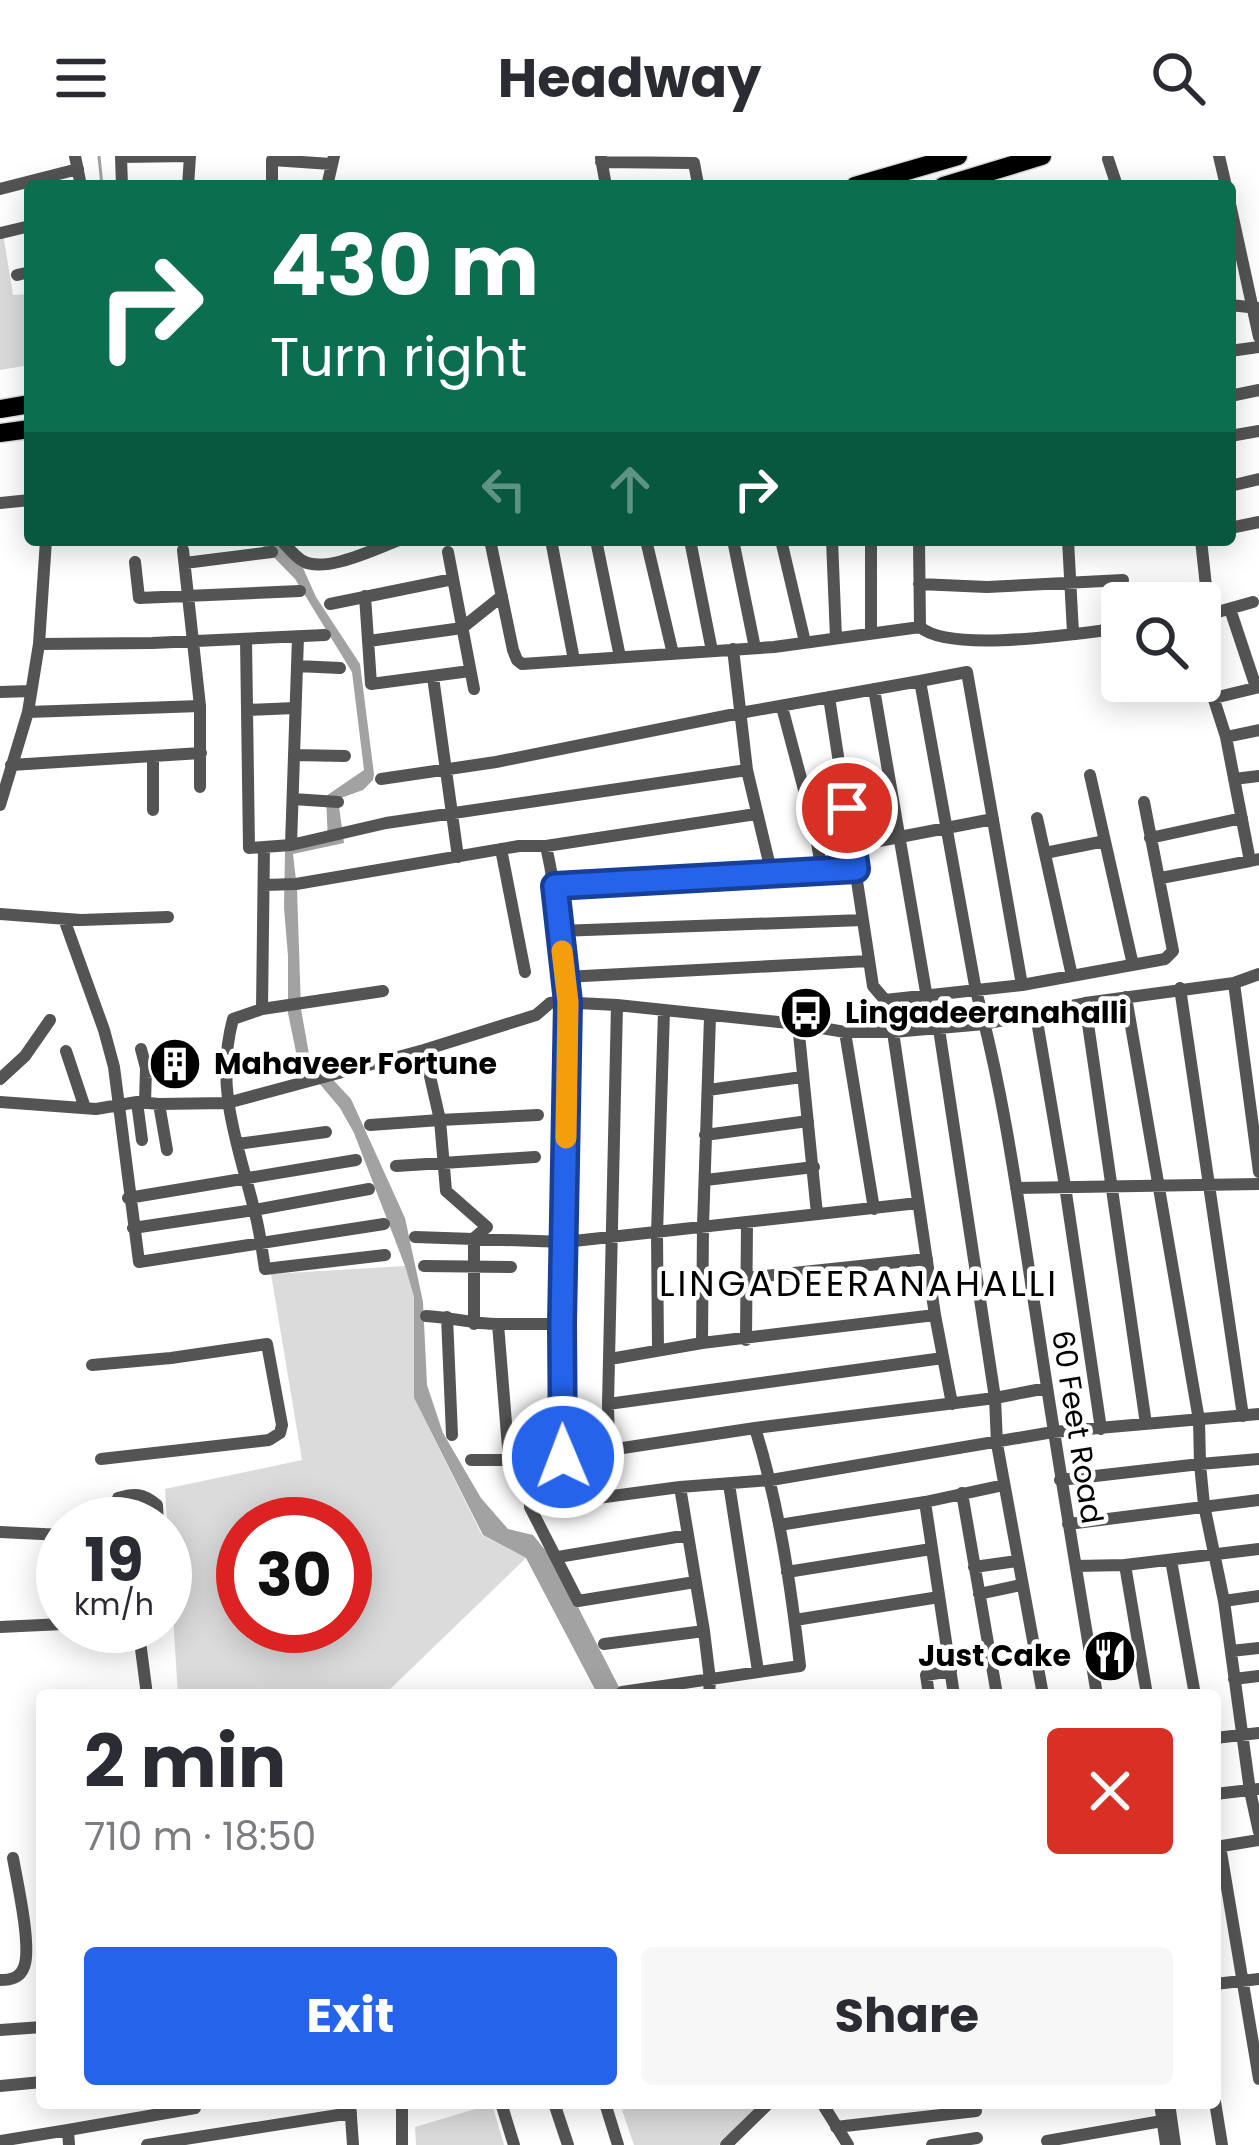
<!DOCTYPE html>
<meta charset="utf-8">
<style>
:root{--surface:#fff;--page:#f7f7f7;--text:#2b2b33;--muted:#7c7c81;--accent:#2563eb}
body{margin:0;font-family:Poppins,sans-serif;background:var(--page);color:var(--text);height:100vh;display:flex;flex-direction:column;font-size:45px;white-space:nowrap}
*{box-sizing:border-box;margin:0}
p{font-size:39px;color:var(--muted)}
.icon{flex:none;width:66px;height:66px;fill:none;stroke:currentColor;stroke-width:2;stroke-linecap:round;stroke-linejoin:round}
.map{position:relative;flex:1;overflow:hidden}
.panel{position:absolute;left:36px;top:1533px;width:1185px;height:420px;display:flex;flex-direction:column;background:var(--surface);border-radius:12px;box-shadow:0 6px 30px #0003}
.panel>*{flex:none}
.banner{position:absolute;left:24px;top:24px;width:1212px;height:366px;border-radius:12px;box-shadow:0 6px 30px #0003;background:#0b6e4f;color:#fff;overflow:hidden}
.tools{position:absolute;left:1101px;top:426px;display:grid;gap:24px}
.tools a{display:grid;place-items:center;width:120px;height:120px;border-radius:12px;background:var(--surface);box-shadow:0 6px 30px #0003;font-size:60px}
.speed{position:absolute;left:36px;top:1341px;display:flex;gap:24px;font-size:60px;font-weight:700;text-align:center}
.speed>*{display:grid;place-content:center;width:156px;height:156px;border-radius:50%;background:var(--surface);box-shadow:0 6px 30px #0003;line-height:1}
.speed small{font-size:30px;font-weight:400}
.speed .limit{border:18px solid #d22;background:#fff;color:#111}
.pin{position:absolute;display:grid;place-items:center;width:102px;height:102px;color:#fff;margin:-51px;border:6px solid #fff;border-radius:50%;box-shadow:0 3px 12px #0007}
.me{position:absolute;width:132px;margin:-66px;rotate:359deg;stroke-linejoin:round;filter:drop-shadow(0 0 9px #0008)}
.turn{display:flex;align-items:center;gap:42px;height:252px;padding:0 48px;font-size:54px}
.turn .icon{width:156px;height:156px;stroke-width:2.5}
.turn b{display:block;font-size:84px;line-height:102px}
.lanes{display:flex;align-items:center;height:114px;padding:0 48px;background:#0003;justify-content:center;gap:60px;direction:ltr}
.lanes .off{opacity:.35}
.round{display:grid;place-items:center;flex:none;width:126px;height:126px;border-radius:12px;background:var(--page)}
.headline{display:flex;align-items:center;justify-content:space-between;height:204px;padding:0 48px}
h1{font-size:72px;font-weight:700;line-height:90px}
.primary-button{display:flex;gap:24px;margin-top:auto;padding:24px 48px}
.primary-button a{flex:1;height:138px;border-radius:12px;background:var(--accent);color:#fff;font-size:48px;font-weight:700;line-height:138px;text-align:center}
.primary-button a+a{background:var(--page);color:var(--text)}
header{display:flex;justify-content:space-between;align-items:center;height:156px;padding:0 48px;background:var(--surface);font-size:54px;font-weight:700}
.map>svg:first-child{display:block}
.green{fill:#dbdbdb;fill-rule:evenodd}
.water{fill:#a2a2a2}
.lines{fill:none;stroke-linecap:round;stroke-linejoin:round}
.stream{stroke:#a2a2a2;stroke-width:3}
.highway-casing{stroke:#dbdbdb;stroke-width:21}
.minor{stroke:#545454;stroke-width:12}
.highway{stroke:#000;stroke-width:18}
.route-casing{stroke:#184099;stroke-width:30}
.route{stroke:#2563eb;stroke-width:21}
.slow{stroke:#f59e0b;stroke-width:21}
.labels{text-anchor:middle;stroke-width:9;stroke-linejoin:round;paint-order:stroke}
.poi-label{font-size:30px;font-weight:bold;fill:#000;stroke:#fff;text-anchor:start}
.street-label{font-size:30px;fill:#000;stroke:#fff}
.quarter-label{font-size:36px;letter-spacing:3px;fill:#000;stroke:#fff}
</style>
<header><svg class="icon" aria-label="menu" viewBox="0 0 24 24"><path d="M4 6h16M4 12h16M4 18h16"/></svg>Headway<svg class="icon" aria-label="search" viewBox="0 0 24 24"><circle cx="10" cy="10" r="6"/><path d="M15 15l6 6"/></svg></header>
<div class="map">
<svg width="1259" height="1989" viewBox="0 0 1259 1989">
<rect width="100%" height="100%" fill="#fff"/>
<path class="green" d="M0 76 3 77 13 139 30 138V209L0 214Z
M405 1110 414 1141V1242L482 1379 526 1402 384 1539H178L165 1333 302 1304 271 1118ZM243 1368H345V1470H243Z
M648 1947H765L719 1989H634L622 1954Z
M492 1948 504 1989H416L415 1971Z"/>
<path class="water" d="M257 384H275L303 412 316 441 360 508 374 618 373 624 363 634 338 643 344 687 293 698 297 733 301 853 309 898 351 943 405 1062 423 1146 427 1229 443 1277 481 1342 508 1373 533 1379 555 1406 623 1539H598L526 1402 483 1379 414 1242V1141L405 1110 354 977 340 952 297 901 288 857V800L284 752 285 695 328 686 326 640 364 614 352 516 295 423Z"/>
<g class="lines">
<path class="stream" d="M99 0 102 30"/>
<g class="highway-casing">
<path id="highway" d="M855 30 958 0
M943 30 1042 0
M0 253 30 248
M0 277 30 273"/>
</g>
<path class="minor" d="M75 0 81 30
M121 0 122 30
M1219 0 1226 30
M121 1 190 0
M601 2 606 30
M1108 3 1117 30
M601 6 694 7 698 28
M188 30 190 0
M272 30V4L331 8
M327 30 334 0
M0 33 78 13
M1230 48 1259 181
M1 77 30 70
M17 119 30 116
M1230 149 1258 152
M1230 195 1259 191
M1230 240 1259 234
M1230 280 1259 275
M1230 330 1259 323
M0 347 30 344
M1230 372 1259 366
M46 384 39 488 152 487 325 479
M281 384C287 390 295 401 303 405 325 418 377 392 399 384
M490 384 513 494 517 504 522 508 774 491 920 471 919 384
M551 384 574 504
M596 384 620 501
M646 384 673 498
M690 384 712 495
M733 384 755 492
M781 384 805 486
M832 384 836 482
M871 384V477
M1068 384 1073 477
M1201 384 1209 458
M183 394 200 550V631
M448 396 474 533
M135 406 139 442 300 435
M185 407 272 396
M919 428 987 431 1123 424
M365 440 371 528 470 515
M330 448 453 423
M1230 453 1256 531
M1200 461 1253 446
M920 471C951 498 1079 477 1122 472
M246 483 249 692 291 689 298 481
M369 485 462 472 502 440
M733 493 747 614 772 719
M1200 500 1226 581 1250 705 1259 703
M297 510 340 512
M433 521 458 701
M920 525 967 516 1022 829
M874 533 927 842
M0 536 31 535
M829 541 873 830 885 844 1022 829 1165 803 1173 795 1144 646
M1214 542 1259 531
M782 551 815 675 822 716
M247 554 295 552
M28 556 200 550
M1226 581 1259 574
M294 599 345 600
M11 609 201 597
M1090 619 1133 809
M381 623 496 606 740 557 920 525 976 835C1005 941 1019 1051 1036 1159 1055 1286 1076 1413 1097 1539
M1234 623 1259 620
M293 643 338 646
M0 649 28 556 39 488
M153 654V600
M1037 662 1072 820
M1150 682 1242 662
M291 689 386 667 747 614
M546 690C580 845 566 1006 562 1164 560 1209 563 1255 563 1301
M853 690 993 663
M501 693 525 816
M1045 697 1105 685
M1161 722 1250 705
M264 729 296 728 519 690H546L756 658
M555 730 857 714
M0 758 81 764 168 761
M64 763 104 874 114 911 139 1106 384 1068
M559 775 863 764
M565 821 869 805
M1234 827 1259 1016
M1180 832 1243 1260
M383 835 262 853 233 863C214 933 239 991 255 1057 260 1076 262 1094 265 1113L385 1099
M1126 841 1199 1264 1200 1308 1204 1349 1224 1445 1250 1635 1259 1676
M1085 847 1146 1268
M262 853 264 691
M1036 859 1065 1030 1101 1273
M798 868 817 1058
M939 873 995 1242 997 1288 1043 1539
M845 876 874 1053
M893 876 935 1159 952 1248
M141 893 146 912 145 947
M424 894 440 964 538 959
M66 895 85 952
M146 916 169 914
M0 923 25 900 50 864
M708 934 802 921
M0 946 96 953 137 946 159 948 227 947 424 894 536 859 550 847 558 846 617 849 798 868 845 876H893L985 868 1085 847 1234 827 1259 818
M137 946 142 984
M159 948 167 994
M370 969 440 964 446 1035 487 1071 474 1082V1168
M705 979 808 965
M237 988 326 976
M396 1010 535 1001
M706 1024 814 1011
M1016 1032 1259 1028
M128 1042 356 1004
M133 1072 254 1054 369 1033
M415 1081 565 1086 918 1047
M424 1110 511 1111
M746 1122 927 1103
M426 1160C450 1161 473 1168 498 1168
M447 1161 452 1279
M562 1168H498L509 1304 563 1301 755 1272C779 1349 791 1430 800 1510L622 1536
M746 1184 747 1066
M702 1187 703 1070 710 861
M658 1193 657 1078 664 855
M610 1203 702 1187 935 1159
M92 1209 171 1202 267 1188 282 1269 280 1277 269 1284 101 1303
M608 1248 943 1202
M755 1272 995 1242 1047 1232
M609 1294 608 1248 617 849
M471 1304H509
M528 1305 530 1351 578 1445 695 1426
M1060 1324 1200 1308 1259 1303
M729 1328 758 1515
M680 1331 704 1475 710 1524 709 1539
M962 1337 997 1539
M925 1346 954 1539
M530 1351 680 1331 771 1324 1053 1276 1259 1258
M112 1368 118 1342C134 1337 143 1337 157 1349L158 1368
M1068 1368 1259 1344
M779 1369 925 1346 1004 1329
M0 1376 63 1379
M558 1401 688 1379
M1171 1404 1195 1539
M1125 1409 1147 1539
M1076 1410 1125 1409 1259 1393
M974 1411 1017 1405
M787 1416 931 1393
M979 1438 1021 1429
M1224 1445 1259 1440
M795 1464 939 1441
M138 1470 147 1539
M0 1471 63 1468
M604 1488 704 1475
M1231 1495 1259 1492
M1234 1523 1259 1520
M929 1539 926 1519 951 1515
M1215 1582 1259 1577
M1215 1638 1259 1633
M1220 1690 1259 1923
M1216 1691 1259 1684
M0 1824C11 1824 20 1822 24 1811 32 1791 17 1725 13 1702
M1215 1828 1259 1823
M0 1874 42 1871
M0 1930 42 1926
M1215 1946 1222 1989
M350 1947 353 1989
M402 1947V1989
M501 1947 514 1989
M554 1947 568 1989
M605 1947 618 1989
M822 1947 848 1989
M1160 1947 1166 1989
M1169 1947 1175 1989
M836 1971 976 1955
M68 1974 195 1952
M0 1985 68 1974 69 1989
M1047 1985 1162 1965
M147 1989 351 1957
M726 1989 769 1947
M932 1989 977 1982"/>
<use href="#highway" class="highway"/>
</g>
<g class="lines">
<g class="route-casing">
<path id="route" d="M563 1301 562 1168 568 846 555 730 856 713 847 652"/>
</g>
<use href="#route" class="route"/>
<path class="slow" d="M562 795 568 846 566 982"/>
</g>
<defs>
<g id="bus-disc" transform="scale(2.7)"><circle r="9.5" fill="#000" stroke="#fff"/><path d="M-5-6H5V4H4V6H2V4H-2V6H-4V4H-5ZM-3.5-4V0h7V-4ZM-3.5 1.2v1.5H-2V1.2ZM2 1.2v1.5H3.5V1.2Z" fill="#fff"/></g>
<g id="building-disc" transform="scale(2.7)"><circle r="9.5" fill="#000" stroke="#fff"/><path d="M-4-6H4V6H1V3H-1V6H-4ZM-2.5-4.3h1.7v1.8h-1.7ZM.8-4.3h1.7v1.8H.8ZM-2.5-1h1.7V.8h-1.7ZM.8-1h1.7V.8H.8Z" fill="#fff"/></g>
<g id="restaurant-disc" transform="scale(2.7)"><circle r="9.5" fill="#000" stroke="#fff"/><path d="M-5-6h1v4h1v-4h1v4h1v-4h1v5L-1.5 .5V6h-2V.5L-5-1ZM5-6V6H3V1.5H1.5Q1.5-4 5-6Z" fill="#fff"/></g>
</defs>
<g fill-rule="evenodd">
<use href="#bus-disc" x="806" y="857"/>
<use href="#building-disc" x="175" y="908"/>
<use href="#restaurant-disc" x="1110" y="1500"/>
</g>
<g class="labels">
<g class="poi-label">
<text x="845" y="867">Lingadeeranahalli</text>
<text x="214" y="918">Mahaveer Fortune</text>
<text x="1071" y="1510" text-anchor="end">Just Cake</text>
</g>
<g class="street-label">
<text transform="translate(1077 1271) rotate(81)" y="10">60 Feet Road</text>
</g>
<g class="quarter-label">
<text x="859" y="1140">LINGADEERANAHALLI</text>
</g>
</g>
</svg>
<div class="tools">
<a><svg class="icon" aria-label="search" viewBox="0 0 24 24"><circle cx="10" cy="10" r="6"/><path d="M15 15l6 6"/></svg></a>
</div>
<div class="speed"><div>19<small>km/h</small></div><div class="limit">30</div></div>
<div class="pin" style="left:847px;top:652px;background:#d93025"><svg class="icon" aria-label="arrive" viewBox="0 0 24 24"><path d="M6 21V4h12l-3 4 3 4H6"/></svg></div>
<svg class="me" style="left:563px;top:1301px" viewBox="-20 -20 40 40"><circle r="17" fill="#2563eb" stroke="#fff" stroke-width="3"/><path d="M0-11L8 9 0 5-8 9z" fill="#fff"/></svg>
<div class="banner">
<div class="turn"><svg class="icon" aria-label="right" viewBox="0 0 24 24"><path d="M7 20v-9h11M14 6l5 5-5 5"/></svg><div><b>430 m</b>Turn right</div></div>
<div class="lanes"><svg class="icon off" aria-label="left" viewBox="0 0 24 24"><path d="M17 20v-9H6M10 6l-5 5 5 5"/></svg><svg class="icon off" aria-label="ahead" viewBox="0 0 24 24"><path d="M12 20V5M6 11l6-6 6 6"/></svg><svg class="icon" aria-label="right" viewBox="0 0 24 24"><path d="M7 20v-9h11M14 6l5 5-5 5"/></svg></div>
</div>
<section class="panel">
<div class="headline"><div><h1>2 min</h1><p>710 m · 18:50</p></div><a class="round" style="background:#d93025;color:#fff"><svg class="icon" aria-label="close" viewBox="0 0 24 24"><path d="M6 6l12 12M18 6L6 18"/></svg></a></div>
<div class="primary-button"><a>Exit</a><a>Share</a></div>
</section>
</div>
